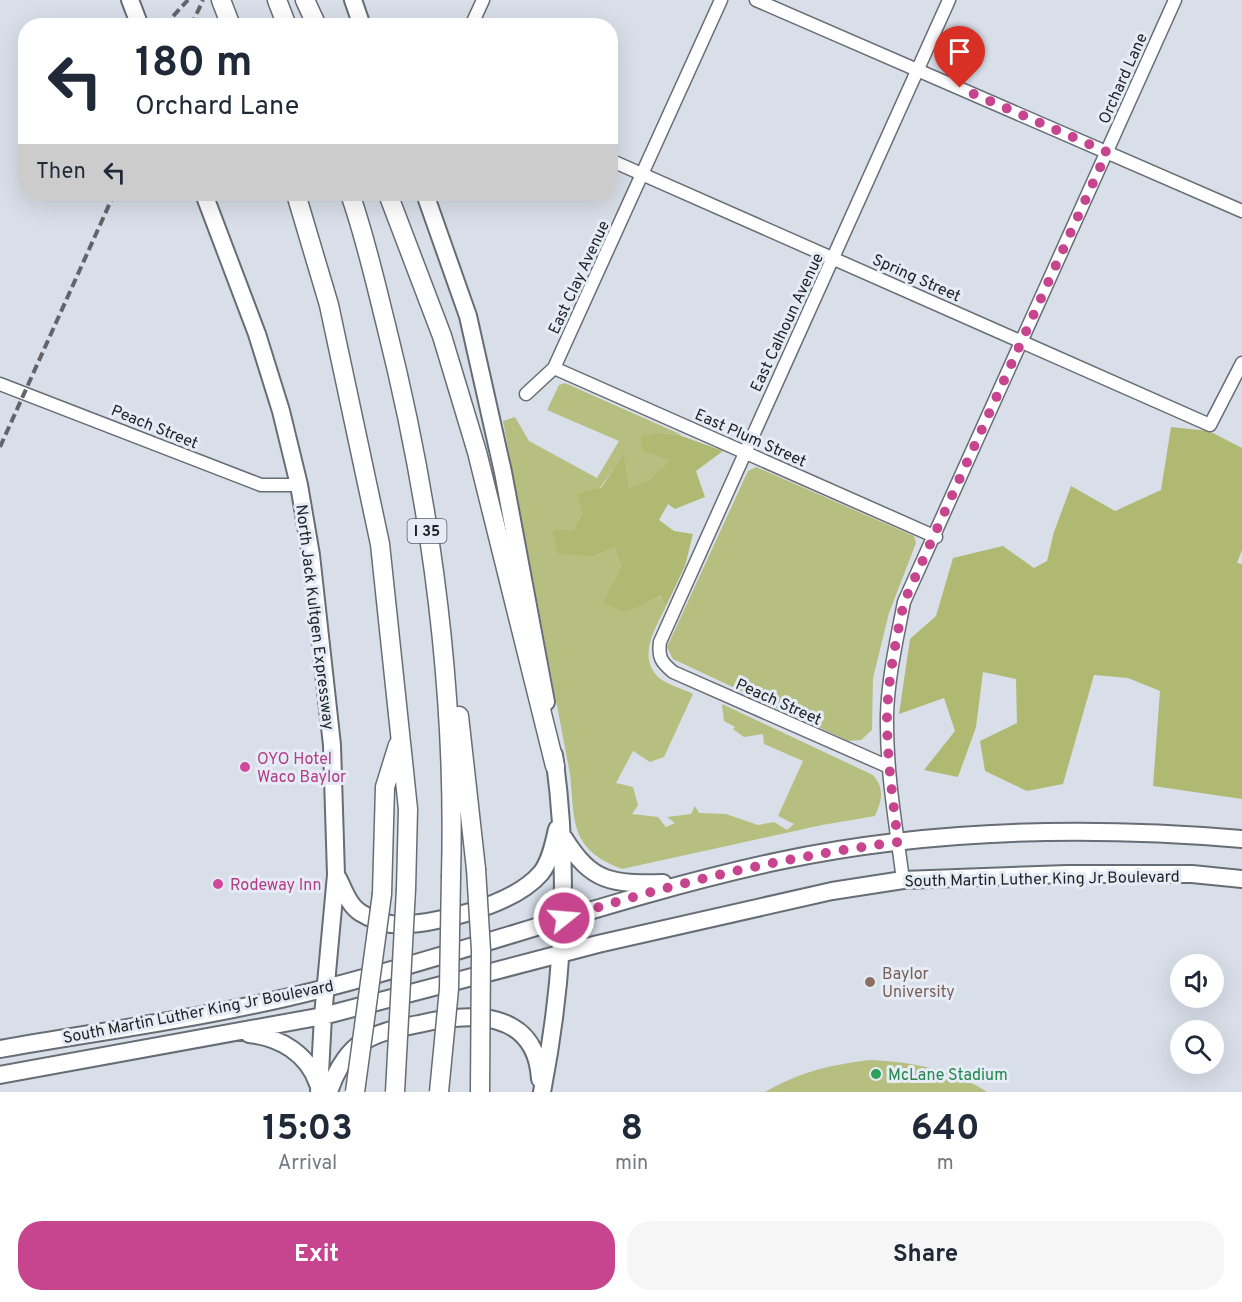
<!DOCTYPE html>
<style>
:root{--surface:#fff;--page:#f6f6f7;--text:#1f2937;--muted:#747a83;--accent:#c6458e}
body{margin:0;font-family:Overpass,sans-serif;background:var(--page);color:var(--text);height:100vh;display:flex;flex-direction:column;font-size:22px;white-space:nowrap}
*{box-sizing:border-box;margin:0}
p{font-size:20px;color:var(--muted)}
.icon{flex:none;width:33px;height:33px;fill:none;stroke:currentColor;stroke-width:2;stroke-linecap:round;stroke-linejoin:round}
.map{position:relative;height:1092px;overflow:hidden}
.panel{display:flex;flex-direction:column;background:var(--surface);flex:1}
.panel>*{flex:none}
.top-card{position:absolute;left:18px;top:18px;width:600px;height:183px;border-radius:24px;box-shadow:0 6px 24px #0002;background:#fff;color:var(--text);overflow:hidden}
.fabs{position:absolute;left:1170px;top:954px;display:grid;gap:12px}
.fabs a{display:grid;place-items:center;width:54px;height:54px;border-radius:50%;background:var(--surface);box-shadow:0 6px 24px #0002;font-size:30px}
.pin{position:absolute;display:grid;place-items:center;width:51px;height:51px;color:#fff;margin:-62px -26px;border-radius:50% 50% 50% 0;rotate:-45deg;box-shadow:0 0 6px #0007}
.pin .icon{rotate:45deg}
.me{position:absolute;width:66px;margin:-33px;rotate:73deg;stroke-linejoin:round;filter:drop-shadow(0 0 4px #0008)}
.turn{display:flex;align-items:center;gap:21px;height:126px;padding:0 18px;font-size:27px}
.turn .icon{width:78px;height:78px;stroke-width:2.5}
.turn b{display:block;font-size:42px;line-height:51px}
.then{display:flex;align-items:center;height:57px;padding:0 18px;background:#0003;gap:12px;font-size:22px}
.eta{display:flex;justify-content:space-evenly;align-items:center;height:102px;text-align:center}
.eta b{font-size:36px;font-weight:700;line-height:42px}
.cta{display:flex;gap:12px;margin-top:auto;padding:12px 18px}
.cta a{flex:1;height:69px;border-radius:24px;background:var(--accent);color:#fff;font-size:24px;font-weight:700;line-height:69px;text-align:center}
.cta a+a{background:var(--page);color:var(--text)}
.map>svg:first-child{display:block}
.green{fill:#b6bf80}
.forest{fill:#afb971}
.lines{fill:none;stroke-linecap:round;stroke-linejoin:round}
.minor-casing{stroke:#676d75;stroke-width:15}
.major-casing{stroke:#676d75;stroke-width:20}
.highway-casing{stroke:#676d75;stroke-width:21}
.minor{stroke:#fff;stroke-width:12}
.major{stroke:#fff;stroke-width:16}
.highway{stroke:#fff;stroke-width:18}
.rail{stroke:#61656b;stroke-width:4;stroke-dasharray:9 4.5;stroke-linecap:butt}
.highway-bridge-casing{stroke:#676d75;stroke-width:21;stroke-linecap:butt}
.highway-bridge{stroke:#fff;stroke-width:18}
.route{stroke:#c6458e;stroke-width:10;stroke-dasharray:0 18}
.hotel-dot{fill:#d1479c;stroke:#e5ecf6;stroke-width:2}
.education-dot{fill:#8d6e63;stroke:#e5ecf6;stroke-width:2}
.leisure-dot{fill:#2e9e5b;stroke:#e5ecf6;stroke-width:2}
.labels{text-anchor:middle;stroke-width:6;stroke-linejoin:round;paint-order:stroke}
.shield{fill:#e5ecf6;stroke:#5a5e63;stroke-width:1.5}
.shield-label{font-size:15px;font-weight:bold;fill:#1e2124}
.street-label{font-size:16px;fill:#1e2124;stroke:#e5ecf6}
.hotel-label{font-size:16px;fill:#b23c85;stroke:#e5ecf6;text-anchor:start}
.education-label{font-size:16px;fill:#785e54;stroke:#e5ecf6;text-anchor:start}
.leisure-label{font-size:16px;fill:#27864d;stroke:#e5ecf6;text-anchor:start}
</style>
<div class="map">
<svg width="1242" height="1092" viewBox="0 0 1242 1092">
<rect width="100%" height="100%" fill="#d8dfe9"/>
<path class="green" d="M565 383 682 435 663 433 671 460 649 480 629 489 624 454 583 512 573 530H552L595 556 614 548 621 566 604 603 626 611 662 596 666 606C656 628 637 655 658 677 666 684 683 689 693 694L664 757 650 762 633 751 616 783 633 787 638 805 632 814 658 817 666 827 675 823 667 817 691 814 695 806 699 813 726 814 758 825 774 822 787 830 794 824 778 816 803 761 764 744 763 734 744 737 733 729 735 727 724 721 722 704 873 775C885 789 882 800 875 816L822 825 622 869C570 849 575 824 570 774L503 421 515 417 529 441 597 478 619 441 547 410 559 385Z
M756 467 914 536 916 543 889 613 873 678 872 730 861 740 848 741 673 659 667 647 748 471Z
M871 1060C912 1062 952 1069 987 1092H765C799 1072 833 1064 871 1060Z"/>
<path class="forest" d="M1171 427 1209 431 1242 448V550L1237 563 1242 564V799L1153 786 1160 691 1128 678 1094 675 1063 784 1027 791 985 771 980 741 1017 723 1016 679 983 672 976 727 958 777 924 770 955 731 944 698 899 714 910 639 936 616 953 558 1003 546 1034 568 1047 561 1054 532 1071 486 1115 511 1161 490Z
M663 433 679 435 723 451 696 471 705 497 675 509 668 504 659 520 674 531 693 534 685 566 666 606 661 596 626 612 603 603 621 566 614 548 595 556 558 554 552 530H573L583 512 577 494 601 488 624 453 629 488 649 480 670 460 642 451 641 436Z"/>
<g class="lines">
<g class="minor-casing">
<path id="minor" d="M756 0 1242 211
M471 26 483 0
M610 160 1210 425 1242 363
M554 368 936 537
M0 384 261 485H299
M526 394 554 368 721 0
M889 767 673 672C661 662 658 657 660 642L949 0
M903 880C896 826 886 771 887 715 888 677 897 639 904 602L1175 0"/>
</g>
<g class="major-casing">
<path id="major" d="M130 0 140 26
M353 0 362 26
M204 194 257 334 281 411 299 485 311 555 332 745 336 875 323 1016 319 1092
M425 194 468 316 503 472 546 702
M564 838C592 883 612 884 663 883
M338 878C344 890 349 906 361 913 369 918 382 923 391 924 432 927 514 905 541 873 550 862 554 843 557 829
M249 1034C280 1037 308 1054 318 1084
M0 1049C108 1030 219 1016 326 988 478 949 625 894 779 861 930 829 1089 826 1242 839
M0 1075 323 1016 598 944 832 891 903 880 1067 874H1192L1242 879
M329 1092C334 1076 344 1056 358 1045 376 1032 398 1028 419 1024 470 1012 536 1009 540 1079
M542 1092C564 979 570 868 554 755"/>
</g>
<g class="highway-casing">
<path id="highway" d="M221 0 231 26
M277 0 287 26
M305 0 317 26
M296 194 329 305 380 544 408 809 406 889
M350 194C365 236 375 281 386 325 431 504 456 692 451 876
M388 194 442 336 477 452 555 766
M459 716 476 869
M382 894 385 787 398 745"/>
</g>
<use href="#minor" class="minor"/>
<use href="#major" class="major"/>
<use href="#highway" class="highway"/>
<path class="rail" d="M164 26 188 0
M191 26 203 0
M0 447 114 194"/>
<g class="highway-bridge-casing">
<path id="highway-bridge" d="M476 869 481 950 480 1092
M355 1092 382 894
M395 1092 406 889
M439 1092 449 989 451 876"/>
</g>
<use href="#highway-bridge" class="highway-bridge"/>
</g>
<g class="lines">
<path class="route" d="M564 918C673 883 784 857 898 842 893 800 887 759 887 717 888 678 896 640 904 602L1107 152 960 88"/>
</g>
<g class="hotel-dot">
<circle cx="245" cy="767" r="6"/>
<circle cx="218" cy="884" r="6"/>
</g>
<circle class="education-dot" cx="870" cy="982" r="6"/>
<circle class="leisure-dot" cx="876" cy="1074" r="6"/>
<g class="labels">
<rect class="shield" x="407.5" y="519" width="39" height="24" rx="4.5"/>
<g class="shield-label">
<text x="427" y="536">I 35</text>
</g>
<g class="street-label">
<text transform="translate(1122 78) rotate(-66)" y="6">Orchard Lane</text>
<text transform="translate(578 277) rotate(-65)" y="6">East Clay Avenue</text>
<text transform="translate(917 277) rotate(24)" y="6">Spring Street</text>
<text transform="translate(786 322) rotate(-65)" y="6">East Calhoun Avenue</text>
<text transform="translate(155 426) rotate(22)" y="6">Peach Street</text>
<text transform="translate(751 437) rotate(24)" y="6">East Plum Street</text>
<text transform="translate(316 617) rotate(83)" y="6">North Jack Kultgen Expressway</text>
<text transform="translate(779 701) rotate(24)" y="6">Peach Street</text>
<text transform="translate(1042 878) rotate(-1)" y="6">South Martin Luther King Jr Boulevard</text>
<text transform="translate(198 1011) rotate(-11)" y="6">South Martin Luther King Jr Boulevard</text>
</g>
<g class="hotel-label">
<text x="257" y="764">OYO Hotel<tspan x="257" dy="18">Waco Baylor</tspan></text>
<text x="230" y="890">Rodeway Inn</text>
</g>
<g class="education-label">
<text x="882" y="979">Baylor<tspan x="882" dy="18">University</tspan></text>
</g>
<g class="leisure-label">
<text x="888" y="1080">McLane Stadium</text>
</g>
</g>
</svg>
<div class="fabs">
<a><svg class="icon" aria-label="sound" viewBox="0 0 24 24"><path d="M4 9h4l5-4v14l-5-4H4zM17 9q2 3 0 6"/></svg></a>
<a><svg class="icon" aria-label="search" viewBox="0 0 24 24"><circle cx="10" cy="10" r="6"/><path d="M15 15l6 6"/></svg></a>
</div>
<div class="pin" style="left:960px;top:88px;background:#d93025"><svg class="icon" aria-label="arrive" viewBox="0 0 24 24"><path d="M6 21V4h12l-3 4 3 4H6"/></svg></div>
<svg class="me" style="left:564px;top:918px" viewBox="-20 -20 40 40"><circle r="17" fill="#c6458e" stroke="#fff" stroke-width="3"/><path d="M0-11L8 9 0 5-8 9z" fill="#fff"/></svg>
<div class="top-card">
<div class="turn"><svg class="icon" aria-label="left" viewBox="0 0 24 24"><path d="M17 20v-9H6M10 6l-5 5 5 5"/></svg><div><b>180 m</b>Orchard Lane</div></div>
<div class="then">Then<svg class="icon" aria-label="left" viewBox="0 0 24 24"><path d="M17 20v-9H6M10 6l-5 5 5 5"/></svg></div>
</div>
</div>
<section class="panel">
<div class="eta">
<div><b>15:03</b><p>Arrival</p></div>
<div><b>8</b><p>min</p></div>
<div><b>640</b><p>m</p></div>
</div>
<div class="cta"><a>Exit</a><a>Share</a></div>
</section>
